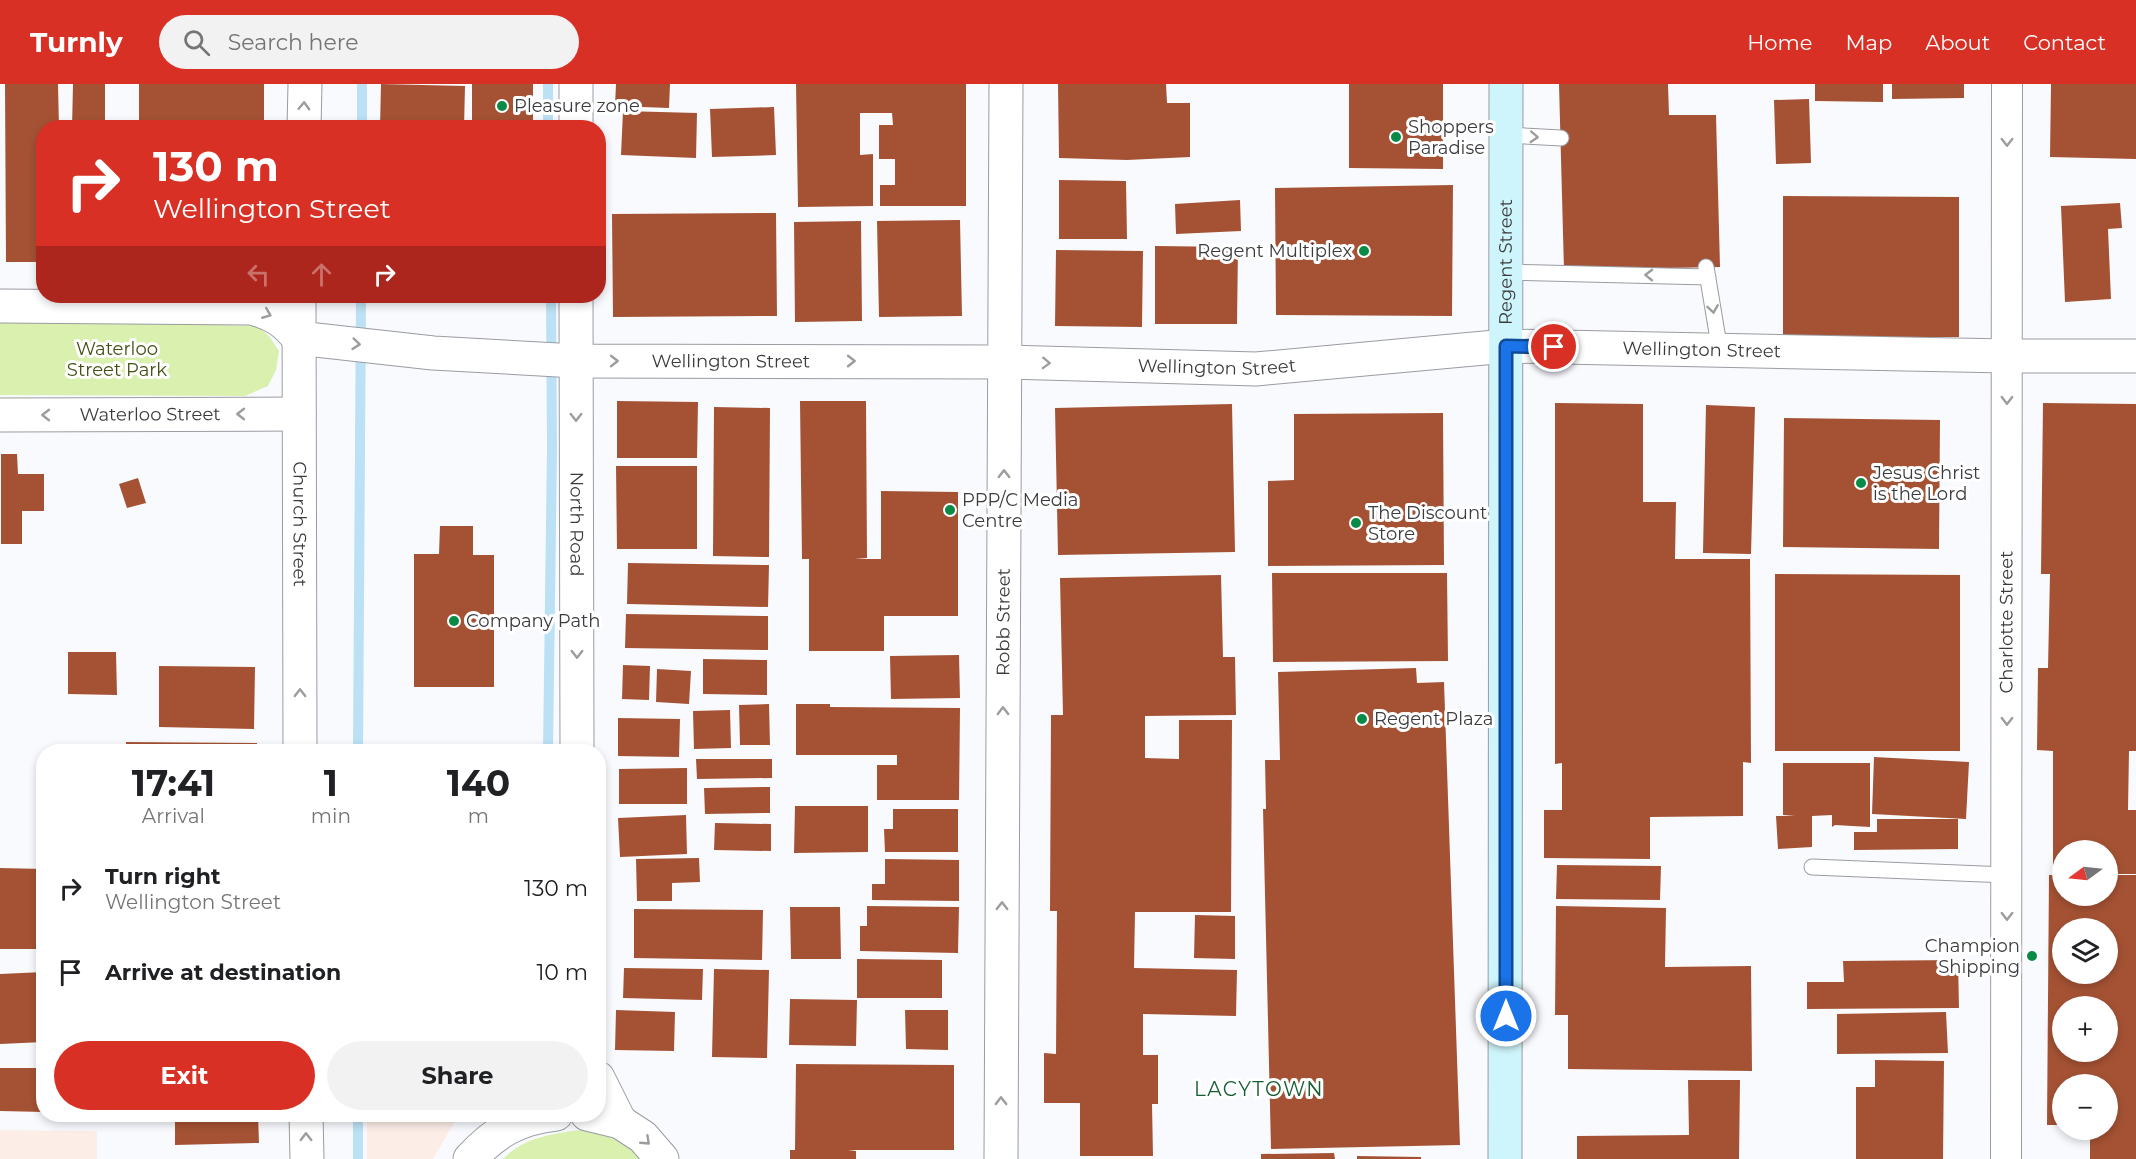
<!DOCTYPE html>
<meta charset="utf-8">
<style>
:root{--surface:#fff;--page:#f2f2f2;--text:#202124;--muted:#757577;--accent:#d93025}
body{margin:0;font-family:Montserrat,sans-serif;background:var(--page);color:var(--text);height:100vh;display:flex;flex-direction:column;font-size:22px;white-space:nowrap}
*{box-sizing:border-box;margin:0}
p{font-size:20px;color:var(--muted)}
.icon{flex:none;width:33px;height:33px;fill:none;stroke:currentColor;stroke-width:2;stroke-linecap:round;stroke-linejoin:round}
.map{position:relative;flex:1;overflow:hidden}
.drawer{position:absolute;left:36px;top:660px;width:570px;height:378px;display:flex;flex-direction:column;background:var(--surface);border-radius:24px;box-shadow:0 3px 9px #0003}
.drawer>*{flex:none}
.top-card{position:absolute;left:36px;top:36px;width:570px;height:183px;border-radius:24px;box-shadow:0 3px 9px #0003;background:#d93025;color:#fff;overflow:hidden}
.needle{width:39px;rotate:255deg}
.tools{position:absolute;left:2052px;top:756px;display:grid;gap:12px}
.tools a{display:grid;place-items:center;width:66px;height:66px;border-radius:50%;background:var(--surface);box-shadow:0 3px 9px #0003;font-size:30px}
.pin{position:absolute;display:grid;place-items:center;width:51px;height:51px;color:#fff;margin:-26px;border:3px solid #fff;border-radius:50%;box-shadow:0 2px 6px #0007}
.me{position:absolute;width:66px;margin:-33px;rotate:0deg;stroke-linejoin:round;filter:drop-shadow(0 0 4px #0008)}
.turn{display:flex;align-items:center;gap:21px;height:126px;padding:0 18px;font-size:27px}
.turn .icon{width:78px;height:78px;stroke-width:2.5}
.turn b{display:block;font-size:42px;line-height:51px}
.lanes{display:flex;align-items:center;height:57px;padding:0 18px;background:#0003;justify-content:center;gap:30px;direction:ltr}
.lanes .off{opacity:.35}
.eta{display:flex;justify-content:space-evenly;align-items:center;height:102px;text-align:center}
.eta b{font-size:36px;font-weight:700;line-height:42px}
.primary-button{display:flex;gap:12px;margin-top:auto;padding:12px 18px}
.primary-button a{flex:1;height:69px;border-radius:36px;background:var(--accent);color:#fff;font-size:24px;font-weight:700;line-height:69px;text-align:center}
.primary-button a+a{background:var(--page);color:var(--text)}
ul{padding:0;list-style:none}
li{display:flex;align-items:center;gap:18px;height:84px;padding:0 18px}
li div{flex:1}
li b{display:block;font-size:22px}
li em{font-style:normal}
header{display:flex;align-items:center;gap:36px;box-sizing:border-box;height:84px;padding:0 30px;background:var(--accent);color:#fff}
header strong{font-size:28px}
nav{display:flex;gap:33px;margin-inline-start:auto;font-size:21px}
.search{width:420px;height:54px;background:var(--page);display:flex;align-items:center;gap:15px;box-sizing:border-box;padding:0 21px;border-radius:33px;color:var(--muted);font-size:22px}
.map>svg:first-child{display:block}
.education{fill:#fcede7}
.green{fill:#d9f0af}
.lines{fill:none;stroke-linecap:round;stroke-linejoin:round}
.stream{stroke:#bce0f4;stroke-width:10}
.building{fill:#a55234;fill-rule:evenodd}
.service-casing{stroke:#9a9ca3;stroke-width:17}
.minor-casing{stroke:#9a9ca3;stroke-width:32}
.tertiary-casing{stroke:#9a9ca3;stroke-width:35}
.secondary-casing{stroke:#9a9ca3;stroke-width:35}
.service{stroke:#fff;stroke-width:15}
.minor{stroke:#fff;stroke-width:30}
.tertiary{stroke:#fff;stroke-width:33}
.secondary{stroke:#cef5fb;stroke-width:33}
.oneway{stroke:#9c9d9e}
.route-casing{stroke:#114b97;stroke-width:15}
.route{stroke:#1a73e8;stroke-width:10}
.poi-dot{fill:#098b47;stroke:#fff;stroke-width:2}
.labels{text-anchor:middle;stroke-width:6;stroke-linejoin:round;paint-order:stroke}
.poi-label{font-size:18px;fill:#3a3b3e;stroke:#fff;text-anchor:start}
.street-label{font-size:18px;fill:#3a3b3e;stroke:#fff}
.park-label{font-size:18px;fill:#415214;stroke:#fff}
.neighbourhood-label{font-size:20px;letter-spacing:1.5px;fill:#175f33;stroke:#fff}
</style>
<header>
<strong>Turnly</strong>
<div class="search"><svg class="icon" aria-label="search" viewBox="0 0 24 24"><circle cx="10" cy="10" r="6"/><path d="M15 15l6 6"/></svg>Search here</div>
<nav><a>Home</a><a>Map</a><a>About</a><a>Contact</a></nav>
</header>
<div class="map">
<svg width="2136" height="1075" viewBox="0 0 2136 1075">
<rect width="100%" height="100%" fill="#f9fafe"/>
<path class="education" d="M367 1031V1030L464 1031 455 1037 433 1075H367Z
M0 1046 97 1047V1075H0Z"/>
<path class="green" d="M0 235 257 242 269 252 279 267 276 286 268 302 245 312 0 311Z
M587 1045 625 1059 642 1075H503C525 1052 557 1049 587 1045Z"/>
<g class="lines">
<path class="stream" d="M548 0V44
M362 44V0
M358 668 361 212
M548 668 552 364 551 212
M358 1030V1075"/>
</g>
<path class="building" d="M5 0H58L59 44H44V178H6Z
M73 0H105V44H72Z
M139 0H264V44H139Z
M381 0 465 2 464 44H380Z
M472 0H533V44H472Z
M616 0H670L669 24 615 22Z
M796 0H966V122H880V101H895V75H879V41H893L892 29H860V71L873 70V122L798 123Z
M1058 0H1166L1167 19H1190V73L1127 76 1059 74Z
M1349 0H1443V85L1349 84Z
M1559 0H1668L1669 31H1716L1720 183 1564 186Z
M1815 0H1883V18L1815 17Z
M1892 0H1964V14L1892 15Z
M2051 0H2136V75L2050 73Z
M1809 15 1811 79 1776 80 1774 16Z
M774 23 776 71 712 73 710 25Z
M623 27 697 29 696 74 621 71Z
M1059 96 1126 97 1127 155H1059Z
M1453 101 1452 232 1276 231 1275 104Z
M1783 112 1959 113V253H1783Z
M1240 116 1241 147 1176 150 1175 120Z
M2120 119 2122 144 2108 145 2111 215 2065 218 2061 122Z
M776 129 777 232 613 233 612 130Z
M960 136 962 232 879 233 877 137Z
M861 137 862 237 795 238 794 138Z
M1155 162 1238 163 1237 240H1155Z
M1056 166 1143 167 1142 243 1055 242Z
M617 317 698 318 697 374H617Z
M800 317H866L867 474 855 475H881V407L958 408V532H884V567H809V475H802Z
M1555 319 1643 320V418H1676L1675 475H1750L1751 679 1743 678V732L1650 733V775L1544 774V726H1562V679L1555 680Z
M2043 319 2136 320V667H2129L2128 726H2136V790H2108V766H2062V789H2053V667L2037 666 2038 584H2048L2050 490H2041Z
M1232 320 1235 468 1058 471 1055 324Z
M1706 321 1755 323 1751 470 1703 469Z
M714 323 770 324 769 473 713 472Z
M1443 329 1444 481 1268 482V397L1294 396V330Z
M1784 334 1940 336 1939 465 1783 463Z
M1 370H17L18 390H44V427H22V460H1Z
M616 382H697V465H617Z
M138 394 146 419 127 424 119 400Z
M440 442H473V471H494V603H414V470H439Z
M628 479 769 481 768 523 627 520Z
M1272 489H1447L1448 577 1273 578Z
M1775 490 1960 491V667H1775Z
M1221 491 1223 573H1235L1236 631 1145 632V674L1179 675V636H1232L1231 828H1135L1134 884 1237 886 1236 932 1143 930V971H1158V1020H1152L1153 1072H1080V1019H1044V969L1056 970 1057 827H1050L1051 631H1063L1060 494Z
M626 530 768 532V566L625 564Z
M68 568H116L117 611 68 610Z
M959 571 960 614 891 615 890 572Z
M703 575 767 576V611L703 610Z
M623 581 650 582 649 616 622 615Z
M159 582 255 583 254 645 159 643Z
M1416 584 1417 599 1444 598 1460 1061 1271 1065 1263 725H1266L1265 676H1280L1278 588Z
M657 585 691 587 689 620 656 618Z
M769 620 770 661H740L739 621Z
M796 620H830V623L960 624 959 716H877V681H897V671H796Z
M730 626 731 664 694 665 693 627Z
M618 634 680 635 679 673 618 672Z
M126 658 257 659V668H126Z
M1874 673 1969 678 1966 735 1872 730Z
M696 675H772V694L697 695Z
M1783 679H1870V743L1835 741 1832 743V731L1812 732V763L1778 765 1776 732H1795L1783 731Z
M687 684V720H619V685Z
M770 703V729L705 730 704 704Z
M795 722H868V768L794 769Z
M893 725H958V768H885L884 745H893Z
M686 731 687 770 620 773 618 734Z
M1877 735H1958V765L1854 766V748H1877Z
M715 739 771 740V767L714 766Z
M699 774 700 798 672 799V817H637L636 775Z
M885 775 959 776V817L872 816V800H885Z
M1557 781 1661 782 1660 816 1556 815Z
M0 784 44 785V865H0Z
M2049 791H2062V812H2108V791H2136V1075H2090V1046H2108V1000H2062V1041H2047ZM2062 844H2108V890H2062ZM2062 922H2108V968H2062Z
M867 822 959 823 958 869 860 867V842H867Z
M1556 822 1666 824 1665 883 1751 882 1752 987 1568 985V931H1555Z
M790 823H840L841 875H791Z
M634 825 763 826 762 876 634 874Z
M1195 831 1235 832V875L1194 874Z
M857 875 942 876V914H857Z
M1958 876 1959 924 1807 925V898H1844L1843 877Z
M624 884 703 885 702 916 623 914Z
M714 885 769 886 767 974 712 973Z
M44 888V958L0 960V890Z
M790 915 857 916 856 962 789 961Z
M616 926 675 928 674 967 615 966Z
M905 926H948V966L906 965Z
M1946 928 1948 969 1837 970V930Z
M1875 976 1944 977 1943 1075H1856V1003H1875Z
M796 980 954 981V1066H848L856 1067V1075H790V1066H795Z
M0 984H44V1028L0 1027Z
M1688 996H1740L1739 1075H1577V1052L1689 1051Z
M175 1030H258L259 1059 175 1061Z
M1334 1069 1335 1075H1261V1070Z
M1357 1072 1421 1073V1075H1357Z"/>
<g class="lines">
<g class="service-casing">
<path id="service" d="M1506 51 1561 54
M1706 183 1720 267
M1507 188 1708 193
M1812 783 2007 791"/>
</g>
<g class="minor-casing">
<g id="minor">
<path id="s1" d="M2006 1075 2007 0"/>
</g>
</g>
<g class="tertiary-casing">
<g id="tertiary">
<path d="M304 44 305 0"/>
<path d="M576 44V0"/>
<path id="s2" d="M299 212 300 668"/>
<path id="s3" d="M576 212 577 668"/>
<path id="s4" d="M0 222 251 224C272 229 285 237 298 254L433 269 576 277 1004 278 1256 285 1506 262 2007 272H2136"/>
<path id="s5" d="M0 331 299 330"/>
<path d="M598 994 620 1038"/>
<path d="M306 1030 307 1075"/>
<path d="M587 1030 620 1038 643 1053 662 1075"/>
<path d="M470 1075C495 1048 518 1034 556 1030"/>
<path id="s6" d="M1001 1075 1006 0"/>
</g>
</g>
<g class="secondary-casing">
<g id="secondary">
<path id="s7" d="M1505 1075 1506 0"/>
</g>
</g>
<use href="#service" class="service"/>
<use href="#minor" class="minor"/>
<use href="#tertiary" class="tertiary"/>
<use href="#secondary" class="secondary"/>
</g>
<defs><path id="oneway-chevron" d="M-2-3.5L2.5 0L-2 3.5" fill="none" stroke-width="1.6" stroke-linecap="round" stroke-linejoin="round" transform="scale(1.5)"/></defs>
<g class="oneway">
<use href="#oneway-chevron" transform="translate(304 22) rotate(-88)"/>
<use href="#oneway-chevron" transform="translate(1534 53) rotate(3)"/>
<use href="#oneway-chevron" transform="translate(2007 58) rotate(90)"/>
<use href="#oneway-chevron" transform="translate(1649 191) rotate(-179)"/>
<use href="#oneway-chevron" transform="translate(1713 225) rotate(81)"/>
<use href="#oneway-chevron" transform="translate(267 230) rotate(22)"/>
<use href="#oneway-chevron" transform="translate(356 260) rotate(6)"/>
<use href="#oneway-chevron" transform="translate(614 277)"/>
<use href="#oneway-chevron" transform="translate(851 277)"/>
<use href="#oneway-chevron" transform="translate(1046 279) rotate(2)"/>
<use href="#oneway-chevron" transform="translate(2007 316) rotate(90)"/>
<use href="#oneway-chevron" transform="translate(241 330) rotate(180)"/>
<use href="#oneway-chevron" transform="translate(46 331) rotate(180)"/>
<use href="#oneway-chevron" transform="translate(576 333) rotate(90)"/>
<use href="#oneway-chevron" transform="translate(1004 390) rotate(-90)"/>
<use href="#oneway-chevron" transform="translate(577 570) rotate(90)"/>
<use href="#oneway-chevron" transform="translate(300 609) rotate(-90)"/>
<use href="#oneway-chevron" transform="translate(1003 627) rotate(-90)"/>
<use href="#oneway-chevron" transform="translate(2007 637) rotate(90)"/>
<use href="#oneway-chevron" transform="translate(1002 822) rotate(-90)"/>
<use href="#oneway-chevron" transform="translate(2007 832) rotate(90)"/>
<use href="#oneway-chevron" transform="translate(1001 1017) rotate(-90)"/>
<use href="#oneway-chevron" transform="translate(306 1053) rotate(-91)"/>
<use href="#oneway-chevron" transform="translate(646 1057) rotate(43)"/>
</g>
<g class="lines">
<g class="route-casing">
<path id="route" d="M1506 932V262L1554 263"/>
</g>
<use href="#route" class="route"/>
</g>
<g class="poi-dot">
<circle cx="502" cy="22" r="6"/>
<circle cx="1396" cy="53" r="6"/>
<circle cx="1364" cy="167" r="6"/>
<circle cx="1861" cy="399" r="6"/>
<circle cx="950" cy="426" r="6"/>
<circle cx="1356" cy="439" r="6"/>
<circle cx="454" cy="537" r="6"/>
<circle cx="1362" cy="635" r="6"/>
<circle cx="2032" cy="872" r="6"/>
</g>
<g class="labels">
<g class="poi-label">
<text x="514" y="28">Pleasure zone</text>
<text x="1408" y="49">Shoppers<tspan x="1408" dy="21">Paradise</tspan></text>
<text x="1352" y="173" text-anchor="end">Regent Multiplex</text>
<text x="1873" y="395">Jesus Christ<tspan x="1873" dy="21">is the Lord</tspan></text>
<text x="962" y="422">PPP/C Media<tspan x="962" dy="21">Centre</tspan></text>
<text x="1368" y="435">The Discount<tspan x="1368" dy="21">Store</tspan></text>
<text x="466" y="543">Company Path</text>
<text x="1374" y="641">Regent Plaza</text>
<text x="2020" y="868" text-anchor="end">Champion<tspan x="2020" dy="21">Shipping</tspan></text>
</g>
<g class="street-label">
<text dy="6" stroke="none"><textPath href="#s7" startOffset="897">Regent Street</textPath></text>
<text dy="6" stroke="none"><textPath href="#s4" startOffset="1714">Wellington Street</textPath></text>
<text dy="6" stroke="none"><textPath href="#s4" startOffset="742">Wellington Street</textPath></text>
<text dy="6" stroke="none"><textPath href="#s4" startOffset="1228">Wellington Street</textPath></text>
<text dy="6" stroke="none"><textPath href="#s5" startOffset="150">Waterloo Street</textPath></text>
<text dy="6" stroke="none"><textPath href="#s2" startOffset="228">Church Street</textPath></text>
<text dy="6" stroke="none"><textPath href="#s3" startOffset="228">North Road</textPath></text>
<text dy="6" stroke="none"><textPath href="#s6" startOffset="537">Robb Street</textPath></text>
<text dy="6" stroke="none"><textPath href="#s1" startOffset="537">Charlotte Street</textPath></text>
</g>
<g class="park-label">
<text x="117" y="271">Waterloo<tspan x="117" dy="21">Street Park</tspan></text>
</g>
<g class="neighbourhood-label">
<text x="1259" y="1012">LACYTOWN</text>
</g>
</g>
</svg>
<div class="tools">
<a><svg class="needle" viewBox="-14 -14 28 28"><path d="M0-13l5 13h-10z" fill="#e53935"/><path d="M0 13l5-13h-10z" fill="#757577"/></svg></a>
<a><svg class="icon" aria-label="layers" viewBox="0 0 24 24"><path d="M12 4l9 5-9 5-9-5zM3 14l9 5 9-5"/></svg></a>
<a>+</a>
<a>−</a>
</div>
<div class="pin" style="left:1554px;top:263px;background:#d93025"><svg class="icon" aria-label="arrive" viewBox="0 0 24 24"><path d="M6 21V4h12l-3 4 3 4H6"/></svg></div>
<svg class="me" style="left:1506px;top:932px" viewBox="-20 -20 40 40"><circle r="17" fill="#1a73e8" stroke="#fff" stroke-width="3"/><path d="M0-11L8 9 0 5-8 9z" fill="#fff"/></svg>
<div class="top-card">
<div class="turn"><svg class="icon" aria-label="right" viewBox="0 0 24 24"><path d="M7 20v-9h11M14 6l5 5-5 5"/></svg><div><b>130 m</b>Wellington Street</div></div>
<div class="lanes"><svg class="icon off" aria-label="left" viewBox="0 0 24 24"><path d="M17 20v-9H6M10 6l-5 5 5 5"/></svg><svg class="icon off" aria-label="ahead" viewBox="0 0 24 24"><path d="M12 20V5M6 11l6-6 6 6"/></svg><svg class="icon" aria-label="right" viewBox="0 0 24 24"><path d="M7 20v-9h11M14 6l5 5-5 5"/></svg></div>
</div>
<section class="drawer">
<div class="eta">
<div><b>17:41</b><p>Arrival</p></div>
<div><b>1</b><p>min</p></div>
<div><b>140</b><p>m</p></div>
</div>
<ul>
<li><svg class="icon" aria-label="right" viewBox="0 0 24 24"><path d="M7 20v-9h11M14 6l5 5-5 5"/></svg><div><b>Turn right</b><p>Wellington Street</p></div><em>130 m</em></li>
<li><svg class="icon" aria-label="arrive" viewBox="0 0 24 24"><path d="M6 21V4h12l-3 4 3 4H6"/></svg><div><b>Arrive at destination</b></div><em>10 m</em></li>
</ul>
<div class="primary-button"><a>Exit</a><a>Share</a></div>
</section>
</div>
